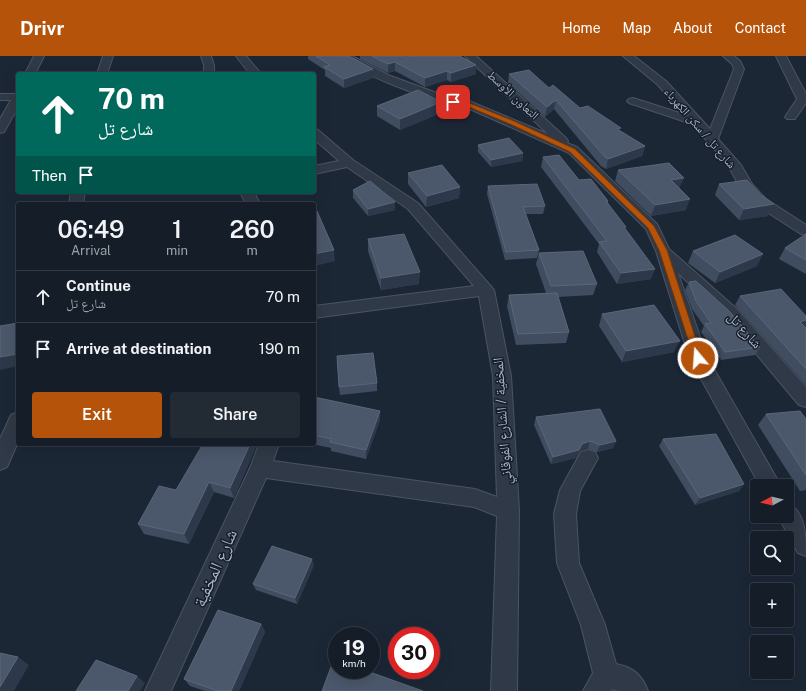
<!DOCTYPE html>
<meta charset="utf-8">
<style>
:root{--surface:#151d28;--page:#222a34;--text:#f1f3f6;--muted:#9da2a8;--line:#343b45;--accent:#b45309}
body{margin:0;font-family:"Public Sans","Noto Naskh Arabic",sans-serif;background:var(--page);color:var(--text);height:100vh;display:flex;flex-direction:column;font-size:15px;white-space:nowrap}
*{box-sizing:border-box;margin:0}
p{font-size:13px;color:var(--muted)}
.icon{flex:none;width:22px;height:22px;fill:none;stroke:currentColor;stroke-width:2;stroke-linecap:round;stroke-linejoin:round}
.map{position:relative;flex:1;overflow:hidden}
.panel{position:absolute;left:16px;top:146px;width:300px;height:244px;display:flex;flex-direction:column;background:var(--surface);border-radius:4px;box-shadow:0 4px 16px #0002,0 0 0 1px var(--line)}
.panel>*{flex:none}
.guide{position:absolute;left:16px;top:16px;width:300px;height:122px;border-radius:4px;box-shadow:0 4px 16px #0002,0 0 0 1px var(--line);background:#00695c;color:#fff;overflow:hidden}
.needle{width:26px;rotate:263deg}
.tools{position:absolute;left:750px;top:423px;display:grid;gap:8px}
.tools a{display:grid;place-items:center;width:44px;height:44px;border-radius:4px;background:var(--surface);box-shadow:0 4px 16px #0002,0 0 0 1px var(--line);font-size:20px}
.speed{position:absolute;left:328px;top:571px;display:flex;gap:8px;font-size:20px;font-weight:700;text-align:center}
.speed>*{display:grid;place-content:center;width:52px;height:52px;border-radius:50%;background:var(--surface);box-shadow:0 4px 16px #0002,0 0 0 1px var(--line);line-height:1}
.speed small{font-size:10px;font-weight:400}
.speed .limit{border:6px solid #d22;background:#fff;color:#111}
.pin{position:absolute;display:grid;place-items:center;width:34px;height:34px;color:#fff;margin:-17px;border-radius:8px;box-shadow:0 2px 6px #0006}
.me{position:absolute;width:44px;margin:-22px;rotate:342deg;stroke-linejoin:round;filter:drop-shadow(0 0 3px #0008)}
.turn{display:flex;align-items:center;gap:14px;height:84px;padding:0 16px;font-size:18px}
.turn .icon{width:52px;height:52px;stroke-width:2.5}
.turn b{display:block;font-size:28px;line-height:34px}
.then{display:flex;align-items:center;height:38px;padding:0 16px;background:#0003;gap:8px;font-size:15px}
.eta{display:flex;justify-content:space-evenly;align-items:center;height:68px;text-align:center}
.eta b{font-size:24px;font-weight:600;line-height:28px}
.button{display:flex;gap:8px;margin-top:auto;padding:8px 16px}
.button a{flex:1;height:46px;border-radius:4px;background:var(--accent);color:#fff;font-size:16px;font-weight:600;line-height:46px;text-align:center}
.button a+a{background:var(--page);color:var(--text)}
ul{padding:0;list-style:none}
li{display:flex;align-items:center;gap:12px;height:52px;padding:0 16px;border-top:1px solid var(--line)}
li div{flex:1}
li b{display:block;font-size:15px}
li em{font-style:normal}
header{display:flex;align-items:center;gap:24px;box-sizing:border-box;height:56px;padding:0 20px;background:var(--accent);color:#fff}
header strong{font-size:19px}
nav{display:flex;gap:22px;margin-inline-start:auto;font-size:14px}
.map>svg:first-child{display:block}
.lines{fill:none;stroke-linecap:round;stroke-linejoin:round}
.minor-casing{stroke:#4b5462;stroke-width:2}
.minor{fill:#303947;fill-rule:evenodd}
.wall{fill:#404d60}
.shaded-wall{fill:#2d394a}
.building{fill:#4b586b;stroke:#5a6679}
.route{fill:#b45309;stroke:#753606}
.labels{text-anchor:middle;stroke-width:3;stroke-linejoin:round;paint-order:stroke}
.far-street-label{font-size:12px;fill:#a9b4c5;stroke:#161e2b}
.street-label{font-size:14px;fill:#a9b4c5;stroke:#161e2b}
.near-street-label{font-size:17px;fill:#a9b4c5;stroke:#161e2b}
</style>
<header>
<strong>Drivr</strong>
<nav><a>Home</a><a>Map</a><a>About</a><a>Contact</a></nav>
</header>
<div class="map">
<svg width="806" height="635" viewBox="0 0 806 635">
<rect width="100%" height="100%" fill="#1c2736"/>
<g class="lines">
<g class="minor-casing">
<path id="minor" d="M34 0H44L35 18H25Z
M103 0H113L107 18H97Z
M201 0H211L214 9V18H204V9Z
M236 0H246L261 18H250Z
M340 0H352L388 19 453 43 469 45 548 78 465 0H476L566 82 568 85 567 87 577 91 657 168 669 193 738 254 806 331V351L799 349 726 262 678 217 707 301 781 430H760L689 301 656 195 646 173 569 97 463 50C458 50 452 50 448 48 426 42 352 16 340 0Z
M623 0H634L666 25 710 73 734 13 732 8 723 0H734L740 5 744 13 718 83 741 109 752 128 766 143 806 169V179L801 178 756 149 741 133 730 113 717 96 692 68 629 47 627 45 629 43 633 42 683 58 658 29Z
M776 0H786L806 38V47L795 63H787L785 61 797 43Z
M0 38H18V51L4 76 0 77V63L11 44H0Z
M314 73 318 74 353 104 418 147 494 234 511 320 519 455 517 635H491L497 460 474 451 266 422 171 635H145L250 412 259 388H279L273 405 475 433 497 441 493 320 479 240 314 262V250L474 230 408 153 347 111 314 118V110L339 105 314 83Z
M71 136H85L83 148H69Z
M240 136H254L260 148H246Z
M18 356V386L7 411 0 414V383L11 359Z
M588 394 595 396 598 402 580 435 576 458 579 507 605 569 616 608C633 611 642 619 648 635H618L612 633 611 635H583L593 617 581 569 557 507 554 458 560 434 581 396Z
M787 447C806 455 806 481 806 500L798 497 778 460H787Z"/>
</g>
<use href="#minor" class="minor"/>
</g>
<path class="wall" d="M308 0H349L373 13V22L344 32 325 20V14L308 3Z
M360 0H404L406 1 476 9V18L451 26 447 24 425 31 395 15 388 17 360 3Z
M509 18 549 32 580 52 620 75 645 90 642 100 606 113 601 110 554 53 545 61 508 27Z
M377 50 441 57 400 74 377 60Z
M478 89 523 97 522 105 491 111 478 96Z
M543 101 579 124 608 145V148L625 173 651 223 617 228 597 196 599 188 541 111Z
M618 114 680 132 686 154 651 160 615 125Z
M408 117 460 131 459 142 426 151 408 128Z
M719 128 768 160 739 164 715 139Z
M488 130 545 150 543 158H526L539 194 537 202 505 204 487 138Z
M353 134 395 154 368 160 353 142Z
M806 178V218L779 203 785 192Z
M368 183 419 228 381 234 368 195Z
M693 195 757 210 715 227 688 207Z
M539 197 597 228 593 239 558 241 569 276 566 287 516 289 507 250 509 239 546 237 536 208Z
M689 226 760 291 755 299 721 304 701 276 704 270 692 253 685 234Z
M740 240 806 260V269L805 271 806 272V329L735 249Z
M602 258 674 296 622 306 599 270Z
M377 327V335L340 339 339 331Z
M314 341 380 355V364L366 403 331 395V392L312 388H314Z
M766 358 806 363V434L800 435 758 369Z
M536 361 616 385 613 392 597 396 588 393 580 395 576 402 551 408 534 369Z
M663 383 744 428 739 435 695 449 659 390Z
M257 388 234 442 214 436 189 488 144 478 138 468 176 434Z
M314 509 297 548 256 534 253 528Z
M261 568 265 576 239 635H205L190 630 184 623Z"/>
<path class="shaded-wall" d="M395 6V15L388 17V8Z
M476 9V18L451 26V17Z
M373 13V22L344 32V23Z
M447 15V24L425 31V22Z
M556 44 554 53 545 61 547 51Z
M441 46V57L400 74V63Z
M645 90 642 100 606 113 608 103Z
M523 97 522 105 491 111V104Z
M684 122 679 133 671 124Z
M460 131 459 142 426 151 427 140Z
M690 143 686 154 651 160 655 149Z
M395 146V154L368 160V153Z
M774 148 768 160 739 164 744 153Z
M334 194 335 205 315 210 314 198Z
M763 198 757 210 715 227 720 216Z
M655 213 651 223 617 228 621 217Z
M420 216 419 228 381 234V222Z
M806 264V269L803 273 800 266Z
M680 285 674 296 622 306 626 295Z
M18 298V310L0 314V301Z
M380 355V364L366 403V394Z
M590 385 588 393 580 395 576 402 551 408 553 401 582 388Z
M616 385 613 392 597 396 600 389Z
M250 388H257L234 442 230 432Z
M209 426 214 436 189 488 184 478Z
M744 428 739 435 695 449 700 442Z
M312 503 314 509 297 548 295 542Z
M261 568 265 576 239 635H231Z
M18 601 29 609 14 635H0V631Z
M137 620 145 627 140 635H128Z"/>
<path class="building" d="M316 0H349L373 13 344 23 324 11 330 9Z
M372 0H404L406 1 411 0H460L476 9 451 17 447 15 425 22 395 6 388 8Z
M529 14 549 32 553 29 580 52 588 50 621 72 617 73 645 90 608 103 604 100 556 44 547 51 509 18Z
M418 34 441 46 400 63 377 50Z
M509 82 523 97 491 104 478 89Z
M559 99 579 124 591 123 608 145H606L626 171H624L655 213 621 217 599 186 607 185 543 101Z
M669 107 684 122 671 124 690 143 655 149 618 114Z
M442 109 460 131 427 140 408 117Z
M747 124 761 139 774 148 744 153 719 128Z
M370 125 395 146 368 153 353 134Z
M537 128 545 150 523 151 539 194 506 196 488 130Z
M317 155 334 194 314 198V156Z
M404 178 420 216 381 222 368 183Z
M806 178V204L785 192Z
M735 179 763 198 720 216 693 195Z
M583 195 597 228 551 230 539 197Z
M696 225 729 255 760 291 725 296 705 268 711 267 696 245 689 226Z
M781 233 806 260V264L800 266 806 272V313L740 240Z
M557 237 569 276 518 278 509 239Z
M654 249 680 285 626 295 602 258Z
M18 267V298L0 301V270Z
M373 297 377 327 339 331 337 300Z
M314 341 380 355 366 394 330 386 331 383 314 379Z
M600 353 616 385 600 389 590 385 582 388 579 394 553 401 536 361Z
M800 355 806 363V419L766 358Z
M716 378 744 428 700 442 663 383Z
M203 388H250L230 432 209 426 184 478 138 468 159 430 176 434Z
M272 490 312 503 295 542 253 528Z
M218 554 261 568 231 635H218L184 623Z
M0 597 18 601 0 631Z
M334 603 337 605V614H364L423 635H322Z
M96 604 137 620 128 635H76Z"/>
<path class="route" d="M451 45 467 46 514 65 575 93 654 170 667 194 702 302 701 304H695L694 302 659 194 648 172 570 96 510 68 464 49 451 47Z"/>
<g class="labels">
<g class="far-street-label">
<text transform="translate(513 39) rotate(43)" y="4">التعاون الأوسط</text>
<text transform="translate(700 72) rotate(49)" y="4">شارع تل / سكن الكهرباء</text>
</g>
<g class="street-label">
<text transform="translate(745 274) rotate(48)" y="5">شارع تل</text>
<text transform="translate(502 365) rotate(-94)" y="5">المخفية / الشارع الفوقاني</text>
</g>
<g class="near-street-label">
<text transform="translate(215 512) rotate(-66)" y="6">شارع المخفية</text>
</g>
</g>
</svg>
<div class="tools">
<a><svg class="needle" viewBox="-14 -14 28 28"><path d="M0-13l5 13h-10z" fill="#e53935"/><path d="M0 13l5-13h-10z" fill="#9da2a8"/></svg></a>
<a><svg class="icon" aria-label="search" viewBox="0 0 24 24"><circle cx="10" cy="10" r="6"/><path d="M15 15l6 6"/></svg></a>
<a>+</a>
<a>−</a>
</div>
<div class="speed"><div>19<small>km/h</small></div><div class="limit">30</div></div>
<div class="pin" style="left:453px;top:46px;background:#d93025"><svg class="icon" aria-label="arrive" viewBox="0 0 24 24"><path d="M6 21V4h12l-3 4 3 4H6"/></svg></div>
<svg class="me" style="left:698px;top:302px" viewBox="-20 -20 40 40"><circle r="17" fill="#b45309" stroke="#fff" stroke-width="3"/><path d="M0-11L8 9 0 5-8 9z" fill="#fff"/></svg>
<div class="guide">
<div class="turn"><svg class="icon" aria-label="ahead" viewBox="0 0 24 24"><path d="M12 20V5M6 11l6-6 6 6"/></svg><div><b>70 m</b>شارع تل</div></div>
<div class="then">Then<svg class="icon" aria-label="arrive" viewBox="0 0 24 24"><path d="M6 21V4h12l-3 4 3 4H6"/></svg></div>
</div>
<section class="panel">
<div class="eta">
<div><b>06:49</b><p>Arrival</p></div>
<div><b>1</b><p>min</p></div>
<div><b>260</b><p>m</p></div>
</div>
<ul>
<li><svg class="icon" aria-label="ahead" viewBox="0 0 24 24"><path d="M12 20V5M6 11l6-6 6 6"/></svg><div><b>Continue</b><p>شارع تل</p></div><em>70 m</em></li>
<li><svg class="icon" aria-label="arrive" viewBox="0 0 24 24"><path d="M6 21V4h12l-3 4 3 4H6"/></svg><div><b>Arrive at destination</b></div><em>190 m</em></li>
</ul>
<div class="button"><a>Exit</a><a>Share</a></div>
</section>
</div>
